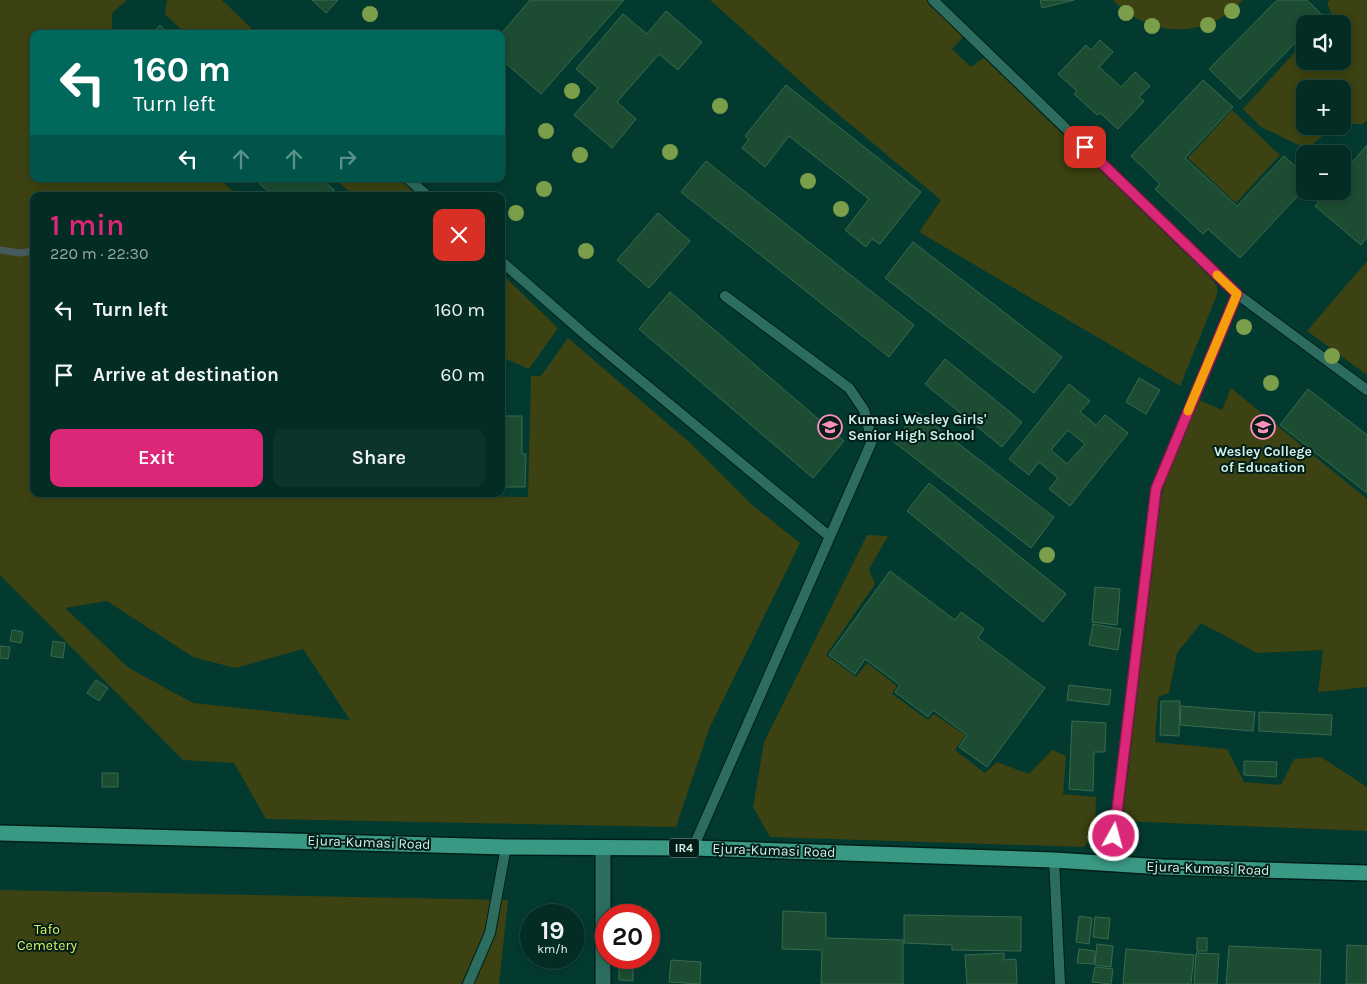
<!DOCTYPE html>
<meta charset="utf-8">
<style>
:root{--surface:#022c24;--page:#0c342c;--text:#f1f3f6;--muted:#96a7a6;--line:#234841;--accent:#db2777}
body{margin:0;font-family:Karla,sans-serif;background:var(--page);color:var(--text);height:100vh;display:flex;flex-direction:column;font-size:19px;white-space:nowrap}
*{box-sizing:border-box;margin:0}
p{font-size:16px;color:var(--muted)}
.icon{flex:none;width:28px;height:28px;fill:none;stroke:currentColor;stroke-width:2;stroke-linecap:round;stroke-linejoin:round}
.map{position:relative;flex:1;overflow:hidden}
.sheet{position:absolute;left:30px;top:192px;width:475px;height:305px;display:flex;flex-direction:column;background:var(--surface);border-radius:10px;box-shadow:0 2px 8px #0003,0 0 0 1px var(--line)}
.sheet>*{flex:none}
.banner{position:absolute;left:30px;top:30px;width:475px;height:152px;border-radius:10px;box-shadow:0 2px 8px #0003,0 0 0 1px var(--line);background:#00695c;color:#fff;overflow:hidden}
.buttons{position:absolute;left:1296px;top:15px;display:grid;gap:10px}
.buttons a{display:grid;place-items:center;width:55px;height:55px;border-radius:10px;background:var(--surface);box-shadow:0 2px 8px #0003,0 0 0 1px var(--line);font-size:25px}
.speed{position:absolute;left:520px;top:904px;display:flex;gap:10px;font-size:25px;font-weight:700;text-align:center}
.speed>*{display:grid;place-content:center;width:65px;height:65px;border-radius:50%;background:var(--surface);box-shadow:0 2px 8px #0003,0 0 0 1px var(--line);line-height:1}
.speed small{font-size:12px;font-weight:400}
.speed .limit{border:8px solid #d22;background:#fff;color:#111}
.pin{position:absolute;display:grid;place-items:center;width:42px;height:42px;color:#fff;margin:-21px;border-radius:10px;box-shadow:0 2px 8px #0006}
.me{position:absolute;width:55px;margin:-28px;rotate:7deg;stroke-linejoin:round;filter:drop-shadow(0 0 4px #0008)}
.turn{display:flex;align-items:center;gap:18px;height:105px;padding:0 20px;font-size:22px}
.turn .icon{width:65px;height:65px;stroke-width:2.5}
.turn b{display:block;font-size:35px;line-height:42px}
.lanes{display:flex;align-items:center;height:48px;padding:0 20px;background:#0003;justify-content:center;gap:25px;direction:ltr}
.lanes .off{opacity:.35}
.round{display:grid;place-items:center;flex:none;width:52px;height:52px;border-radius:10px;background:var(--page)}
.head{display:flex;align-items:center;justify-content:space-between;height:85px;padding:0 20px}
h1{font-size:30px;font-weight:600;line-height:38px;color:var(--accent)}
.cta{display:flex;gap:10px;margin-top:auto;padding:10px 20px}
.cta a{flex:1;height:58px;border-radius:10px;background:var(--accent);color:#fff;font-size:20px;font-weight:600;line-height:58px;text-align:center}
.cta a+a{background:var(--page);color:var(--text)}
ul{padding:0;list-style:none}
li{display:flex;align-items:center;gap:15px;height:65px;padding:0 20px}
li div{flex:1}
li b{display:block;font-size:19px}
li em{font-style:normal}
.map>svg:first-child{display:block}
.green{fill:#3c4211;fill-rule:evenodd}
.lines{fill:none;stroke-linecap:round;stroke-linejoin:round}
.stream{stroke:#465b5e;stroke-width:7}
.building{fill:#1c4c32;stroke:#3a6a4e;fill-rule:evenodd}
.lane-casing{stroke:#001f18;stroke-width:12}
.street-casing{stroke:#001f18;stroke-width:18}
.primary-casing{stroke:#001f18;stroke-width:18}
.lane{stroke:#2c6d5f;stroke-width:10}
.street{stroke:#2c6d5f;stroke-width:15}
.primary{stroke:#3a9985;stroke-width:15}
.tree{fill:#7a9e49}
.route-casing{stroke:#8e194d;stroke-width:12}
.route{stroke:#db2777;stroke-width:9}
.slow{stroke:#f59e0b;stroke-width:9}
.labels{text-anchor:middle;stroke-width:4;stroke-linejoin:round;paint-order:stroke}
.shield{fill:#031e18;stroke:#92b0a8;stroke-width:1}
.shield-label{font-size:12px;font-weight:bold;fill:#d0efe6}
.poi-label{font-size:14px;font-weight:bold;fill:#d0efe6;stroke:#031e18;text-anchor:start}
.street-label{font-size:14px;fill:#d0efe6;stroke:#031e18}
.park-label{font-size:14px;fill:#dbef5d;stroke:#031e18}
</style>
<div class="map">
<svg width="1367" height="984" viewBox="0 0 1367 984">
<rect width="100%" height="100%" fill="#033a30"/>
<path class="green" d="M0 0H127L112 13V34H34V179H219L239 196H34V494H448L449 496 528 497 531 376H541L568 338 689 442 751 504 800 543 709 729 676 827 266 819 234 763 183 760 0 575ZM107 601 193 657 235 668 303 649 350 720 193 703 129 668 65 608Z
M167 0H222L257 34H186L165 14Z
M710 0H928L964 36 952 49 971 67 984 58 1210 277 1217 286V295L1180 386 919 232 941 200 820 99Z
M1113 0H1243C1206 40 1150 38 1113 0Z
M1330 0H1367V121L1362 124H1343L1342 89H1305V126H1334L1307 149 1261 127 1243 109 1305 41V61H1342V24H1335L1327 3Z
M1232 110 1280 155 1236 203 1188 158Z
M335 179H414L430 196H354Z
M1367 261V375L1307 331Z
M501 273 558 328 529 369 501 357Z
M1231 388 1367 499V687L1318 692 1323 650 1257 653 1201 623 1177 653 1169 693 1158 697 1155 742 1227 749 1244 782 1281 785 1294 759 1321 757 1367 787V831L1119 821 1158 511 1166 478 1199 400 1222 410Z
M867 535 888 536 869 569 875 584 826 655 856 677 867 663 897 686 892 694 928 720 934 714 965 735 955 750 985 773 997 762 1029 774 1052 750 1066 756 1063 794 1096 797 1095 835 1084 847 770 837 753 807 764 742Z
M0 890 508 900 499 984H0Z"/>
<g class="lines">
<path class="stream" d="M0 250 20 253 34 251"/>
</g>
<path class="building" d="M312 0H338L326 13Z
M530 0H624L541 94 501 59V34Z
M1040 0H1074L1042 8Z
M1277 0H1307L1322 15 1314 24H1305V33L1240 99 1209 69Z
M666 11 702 42 678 70 659 54 617 102 636 119 612 148 574 115 598 88 576 69 623 14 647 34Z
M160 25 169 34H152Z
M1100 40 1113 52 1099 67 1121 87 1135 72 1150 86 1139 97 1144 101 1118 129 1100 113 1097 115 1074 94 1077 91 1058 74 1086 45 1091 50Z
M1203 80 1233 107 1185 158 1237 206 1284 156 1305 175V188L1240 258 1208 229 1203 234 1155 189 1160 184 1131 156Z
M786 85 921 192 880 244 872 239 866 247 845 230 869 199 789 136 765 167 742 148 749 139 745 136Z
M1367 145V237L1361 245 1315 206 1328 191H1342V174Z
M706 161 914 325 889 357 681 192Z
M255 179H322L334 190 328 196H273Z
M658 213 690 241 649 288 617 260Z
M913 242 1062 357 1034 393 885 278Z
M670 292 844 441 813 478 639 329Z
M945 359 1022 422 1002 447 925 384Z
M1139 378 1160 390 1146 414 1126 402Z
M1069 384 1090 401 1080 412 1096 425 1105 415 1128 433 1070 506 1049 489 1058 478 1039 462 1029 475 1009 459ZM1068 430 1085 444 1067 464 1051 450Z
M1308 389 1367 435V493L1280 425Z
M917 412 1054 517 1031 548 894 442Z
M501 416H522V454H526L525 487H501Z
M929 483 1066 594 1043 622 907 511Z
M890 571 955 620 961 612 984 629 978 638 1045 688 987 767 959 747 967 735 933 710 928 717 895 692 900 685 865 659 855 674 829 655Z
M1095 587 1120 589 1117 625 1092 622Z
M1093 624 1121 629 1118 650 1089 645Z
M12 630 23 632 21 643 10 641Z
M53 641 65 643 63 658 51 656Z
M0 646 10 647 8 659 0 658Z
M96 680 108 688 99 701 87 693Z
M1069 685 1111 690 1109 705 1067 700Z
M1161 701H1180L1179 736 1160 735Z
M1181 706 1255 712 1253 731 1180 725Z
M1259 712 1332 715 1331 735 1259 731Z
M1072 721 1106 723 1105 752H1094L1093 791 1069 789Z
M1244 761 1277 762 1276 777 1244 775Z
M102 773H118V787H102Z
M783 911 826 913V938L903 940V984H821L822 950 782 949Z
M904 915 1021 917V951L952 950V945L904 943Z
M1079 916 1092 918 1089 944 1076 942Z
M1095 917 1110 918 1108 939 1093 937Z
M1197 938H1207V951H1197Z
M1097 944 1113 946 1111 967 1095 965Z
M1347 945 1367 946V984H1346Z
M1229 946 1321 950 1320 984H1226Z
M1079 949 1095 951 1094 964 1077 963Z
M1126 949 1194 955 1191 984H1123Z
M1004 953V960L1016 959 1017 984H967L965 955Z
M1196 953 1219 954 1217 984H1194Z
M671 960 701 962 700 984 669 982Z
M619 967H633V981L619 980Z
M1095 967 1113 969 1111 984 1092 982Z"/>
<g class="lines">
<g class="lane-casing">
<path id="lane" d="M933 0 1237 294 1367 390
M408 179 428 196
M501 261 588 337 829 536
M693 848 872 441 864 410 849 388 725 296
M1054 860 1060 984
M1111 863 1156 489 1237 294
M468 984 490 933 506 847"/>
</g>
<g class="street-casing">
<path id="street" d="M603 848V984"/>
</g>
<g class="primary-casing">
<path id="primary" d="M0 833 506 847 693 848 1054 860 1163 867 1367 873"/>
</g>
<use href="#lane" class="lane"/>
<use href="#street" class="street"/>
<use href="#primary" class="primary"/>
</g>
<g class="tree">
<circle cx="1232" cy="11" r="8"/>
<circle cx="1126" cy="13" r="8"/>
<circle cx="370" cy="14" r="8"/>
<circle cx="1208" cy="25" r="8"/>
<circle cx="1152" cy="26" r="8"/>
<circle cx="572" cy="91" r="8"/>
<circle cx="720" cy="106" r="8"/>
<circle cx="546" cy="131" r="8"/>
<circle cx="670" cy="152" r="8"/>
<circle cx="580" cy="155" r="8"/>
<circle cx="808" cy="181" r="8"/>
<circle cx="544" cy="189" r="8"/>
<circle cx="841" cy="209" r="8"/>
<circle cx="516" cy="213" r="8"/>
<circle cx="586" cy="251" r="8"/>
<circle cx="1244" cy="327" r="8"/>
<circle cx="1332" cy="356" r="8"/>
<circle cx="1271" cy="383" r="8"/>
<circle cx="1047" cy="555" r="8"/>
</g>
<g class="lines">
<g class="route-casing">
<path id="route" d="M1085 147 1237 294 1156 489 1114 836"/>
</g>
<use href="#route" class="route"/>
<path class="slow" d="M1188 411 1237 294 1217 275"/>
</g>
<defs>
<g id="school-ring" transform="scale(1.25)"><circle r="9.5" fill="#031e18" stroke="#ff8eb9" stroke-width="1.5"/><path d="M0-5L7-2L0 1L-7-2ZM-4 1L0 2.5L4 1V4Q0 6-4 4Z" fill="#ff8eb9"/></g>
<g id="university-ring" transform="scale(1.25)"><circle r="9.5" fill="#031e18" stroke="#ff8eb9" stroke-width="1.5"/><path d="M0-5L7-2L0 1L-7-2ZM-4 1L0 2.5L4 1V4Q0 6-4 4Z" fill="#ff8eb9"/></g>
</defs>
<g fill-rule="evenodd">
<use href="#school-ring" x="830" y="427"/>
<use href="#university-ring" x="1263" y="427"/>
</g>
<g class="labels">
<rect class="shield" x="669" y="838.5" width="30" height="19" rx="4"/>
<g class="shield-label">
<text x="684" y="852">IR4</text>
</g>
<g class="poi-label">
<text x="848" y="424">Kumasi Wesley Girls'<tspan x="848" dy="16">Senior High School</tspan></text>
<text x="1263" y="456" text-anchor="middle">Wesley College<tspan x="1263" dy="16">of Education</tspan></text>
</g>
<g class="street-label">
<text transform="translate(369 842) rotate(2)" y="5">Ejura-Kumasi Road</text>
<text transform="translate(774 850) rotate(2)" y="5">Ejura-Kumasi Road</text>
<text transform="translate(1208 868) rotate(2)" y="5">Ejura-Kumasi Road</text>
</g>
<g class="park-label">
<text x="47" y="934">Tafo<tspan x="47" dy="16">Cemetery</tspan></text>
</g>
</g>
</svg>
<div class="buttons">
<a><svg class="icon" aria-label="sound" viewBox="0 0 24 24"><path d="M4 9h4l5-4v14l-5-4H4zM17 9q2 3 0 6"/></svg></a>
<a>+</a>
<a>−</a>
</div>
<div class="speed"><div>19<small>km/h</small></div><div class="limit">20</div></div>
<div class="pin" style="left:1085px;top:147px;background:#d93025"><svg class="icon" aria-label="arrive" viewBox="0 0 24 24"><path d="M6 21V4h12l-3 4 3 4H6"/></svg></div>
<svg class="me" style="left:1114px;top:836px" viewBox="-20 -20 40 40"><circle r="17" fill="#db2777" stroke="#fff" stroke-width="3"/><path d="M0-11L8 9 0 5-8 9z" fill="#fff"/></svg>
<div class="banner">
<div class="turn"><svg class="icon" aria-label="left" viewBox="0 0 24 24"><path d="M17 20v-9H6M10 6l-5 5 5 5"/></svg><div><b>160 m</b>Turn left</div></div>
<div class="lanes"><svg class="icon" aria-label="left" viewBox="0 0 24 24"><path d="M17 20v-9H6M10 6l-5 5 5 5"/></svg><svg class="icon off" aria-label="ahead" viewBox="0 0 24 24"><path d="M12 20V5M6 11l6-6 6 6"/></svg><svg class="icon off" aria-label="ahead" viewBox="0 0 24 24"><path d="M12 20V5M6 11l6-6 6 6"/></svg><svg class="icon off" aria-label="right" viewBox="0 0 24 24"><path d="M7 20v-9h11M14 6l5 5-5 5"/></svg></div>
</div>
<section class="sheet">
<div class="head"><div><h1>1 min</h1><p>220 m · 22:30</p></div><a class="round" style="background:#d93025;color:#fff"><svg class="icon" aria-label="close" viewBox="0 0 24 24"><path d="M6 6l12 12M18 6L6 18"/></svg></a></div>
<ul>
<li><svg class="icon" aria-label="left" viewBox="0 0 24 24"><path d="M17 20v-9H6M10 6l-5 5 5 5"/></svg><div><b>Turn left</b></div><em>160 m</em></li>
<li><svg class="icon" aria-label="arrive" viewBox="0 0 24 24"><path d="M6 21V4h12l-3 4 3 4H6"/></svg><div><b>Arrive at destination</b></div><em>60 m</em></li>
</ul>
<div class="cta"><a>Exit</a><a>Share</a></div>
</section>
</div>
